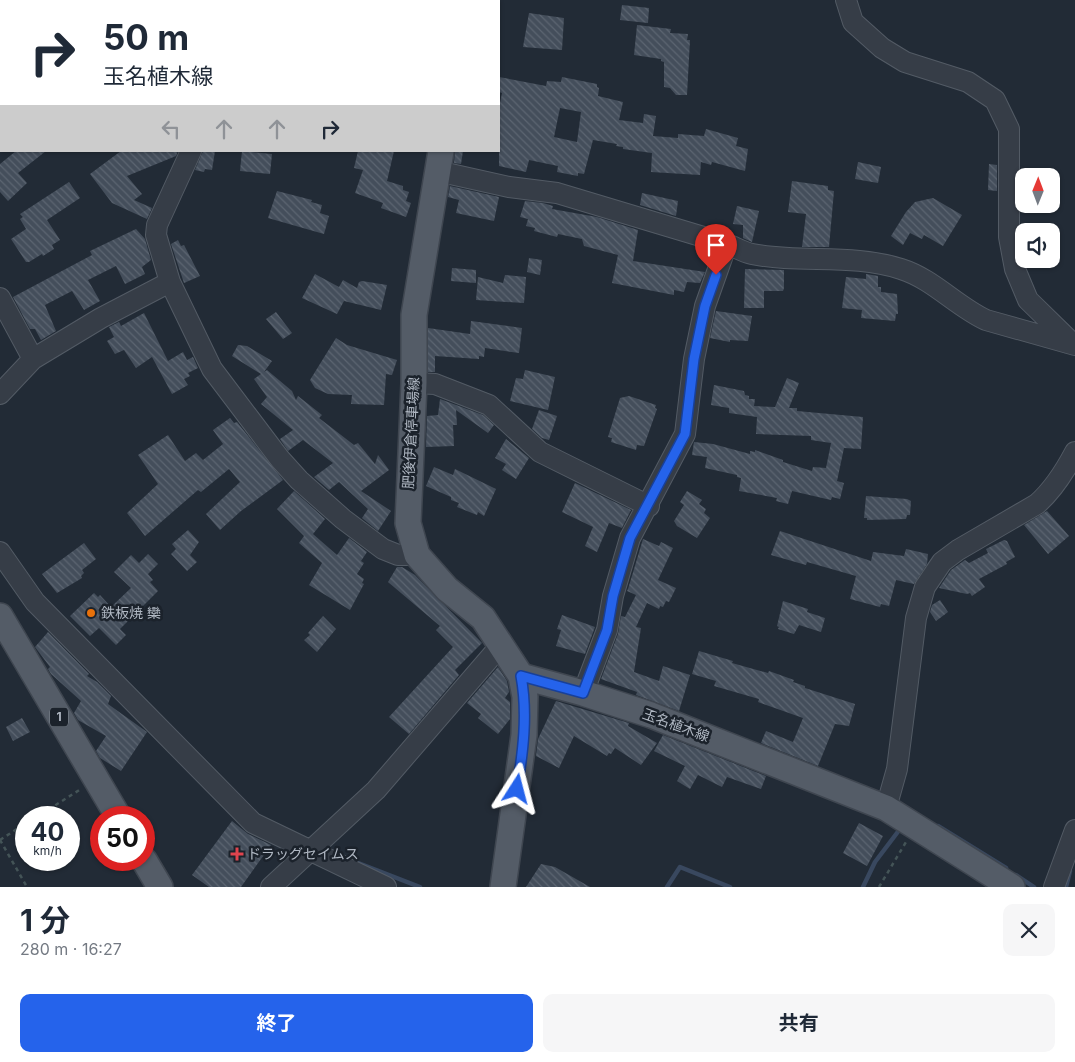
<!DOCTYPE html>
<html lang="ja">
<meta charset="utf-8">
<style>
:root{--surface:#fff;--page:#f6f6f7;--text:#1f2937;--muted:#747a83;--accent:#2563eb}
body{margin:0;font-family:Inter,"Noto Sans JP",sans-serif;background:var(--page);color:var(--text);height:100vh;display:flex;flex-direction:column;font-size:19px;white-space:nowrap}
*{box-sizing:border-box;margin:0}
p{font-size:16px;color:var(--muted)}
.icon{flex:none;width:28px;height:28px;fill:none;stroke:currentColor;stroke-width:2;stroke-linecap:round;stroke-linejoin:round}
.map{position:relative;height:887px;overflow:hidden}
.side{display:flex;flex-direction:column;background:var(--surface);flex:1}
.side>*{flex:none}
.banner{position:absolute;left:0px;top:0px;width:500px;height:152px;box-shadow:0 1px 4px #0004;background:#fff;color:var(--text);overflow:hidden}
.needle{width:32px;rotate:1deg}
.controls{position:absolute;left:1015px;top:168px;display:grid;gap:10px}
.controls a{display:grid;place-items:center;width:45px;height:45px;border-radius:10px;background:var(--surface);box-shadow:0 1px 4px #0004;font-size:25px}
.speed{position:absolute;left:15px;top:806px;display:flex;gap:10px;font-size:25px;font-weight:700;text-align:center}
.speed>*{display:grid;place-content:center;width:65px;height:65px;border-radius:50%;background:var(--surface);box-shadow:0 1px 4px #0004;line-height:1}
.speed small{font-size:12px;font-weight:400}
.speed .limit{border:8px solid #d22;background:#fff;color:#111}
.pin{position:absolute;display:grid;place-items:center;width:42px;height:42px;color:#fff;margin:-51px -21px;border-radius:50% 50% 50% 0;rotate:-45deg;box-shadow:0 0 5px #0007}
.pin .icon{rotate:45deg}
.me{position:absolute;width:55px;margin:-28px;rotate:9deg;stroke-linejoin:round;filter:drop-shadow(0 0 4px #0008)}
.turn{display:flex;align-items:center;gap:18px;height:105px;padding:0 20px;font-size:22px}
.turn .icon{width:65px;height:65px;stroke-width:2.5}
.turn b{display:block;font-size:35px;line-height:42px}
.lanes{display:flex;align-items:center;height:48px;padding:0 20px;background:#0003;justify-content:center;gap:25px;direction:ltr}
.lanes .off{opacity:.35}
.round{display:grid;place-items:center;flex:none;width:52px;height:52px;border-radius:10px;background:var(--page)}
.head{display:flex;align-items:center;justify-content:space-between;height:85px;padding:0 20px}
h1{font-size:30px;font-weight:700;line-height:38px}
.button{display:flex;gap:10px;margin-top:auto;padding:10px 20px}
.button a{flex:1;height:58px;border-radius:10px;background:var(--accent);color:#fff;font-size:20px;font-weight:700;line-height:58px;text-align:center}
.button a+a{background:var(--page);color:var(--text)}
.map>svg:first-child{display:block}
.lines{fill:none;stroke-linecap:round;stroke-linejoin:round}
.stream{stroke:#39485f;stroke-width:4.5}
.building{fill:url(#building-back-hatch);fill-rule:evenodd}
.minor-casing{stroke:#535b65;stroke-width:22}
.major-casing{stroke:#3f4650;stroke-width:28}
.path{stroke:#445457;stroke-width:2.5;stroke-dasharray:4 4;stroke-linecap:butt}
.minor{stroke:#363d47;stroke-width:20}
.major{stroke:#545c67;stroke-width:25}
.route-casing{stroke:#184099;stroke-width:12}
.route{stroke:#2563eb;stroke-width:9}
.food-dot{fill:#e8710a;stroke:#1b222b;stroke-width:2}
.health-dot{fill:#e0444e;stroke:#1b222b;stroke-width:2}
.labels{text-anchor:middle;stroke-width:5;stroke-linejoin:round;paint-order:stroke}
.shield{fill:#1b222b;stroke:#838b95;stroke-width:1}
.shield-label{font-size:12px;font-weight:bold;fill:#b0b8c3}
.street-label{font-size:14px;fill:#b0b8c3;stroke:#1b222b}
.poi-label{font-size:14px;fill:#b0b8c3;stroke:#1b222b;text-anchor:start}
</style>
<div class="map">
<svg width="1075" height="887" viewBox="0 0 1075 887">
<defs>
<pattern id="building-back-hatch" width="6" height="6" patternUnits="userSpaceOnUse" patternTransform="scale(1.25)"><rect width="6" height="6" fill="#444e5b"/><path d="M-1 5l2 2M0 0l6 6M5-1l2 2" fill="none" stroke="#5c6571"/></pattern>
</defs>
<rect width="100%" height="100%" fill="#222b36"/>
<g class="lines">
<path class="stream" d="M938 826 1006 868
M353 861 420 887
M1016 875 1034 887
M667 887 680 867 730 887
M863 887 875 862 900 829
M1066 887 1070 871"/>
</g>
<path class="building" d="M622 5 649 8 648 23 620 20Z
M529 13 564 18 562 50 523 47Z
M637 25 671 29 670 33 688 34 687 40H690L687 95H676L670 88 664 87V62L661 61V59L634 55Z
M499 77 546 86 547 81 561 82 562 77 597 84V87L599 88 598 96 623 102 619 120 643 123 644 114 656 116 653 136 678 138V134L704 136 706 129 738 138 736 146 748 149 745 171 712 162 711 165 701 162 700 175 651 172 652 153 623 149V147L616 146 617 144 593 140 584 174 578 173V176L557 172 558 166 529 160 526 172 499 166V108L502 93 499 92ZM560 108 581 112 577 142 554 137Z
M16 151H46L18 173 27 183 8 201 0 192V164Z
M121 151H178L176 156 127 176 142 194 134 200 152 208 147 219 112 203 90 174Z
M203 151H215L212 170 205 169 204 172 195 170Z
M242 151 272 154 270 174 240 171Z
M358 151H394L387 181 403 186V190L409 192 406 201 411 203 406 217 381 208 383 203 355 193 363 170 354 168Z
M455 151H463L461 164 454 163Z
M858 162 881 167 878 183 855 179Z
M989 164 997 165V191L988 190Z
M792 181 828 186V190L834 191 829 247H802L806 214 788 212Z
M69 182 80 198 47 220 60 240 52 245 54 249 43 256 42 254 29 262H26L11 239 26 229 20 219 23 217 20 214Z
M450 186 499 197 494 221 456 213 459 200 448 197Z
M277 191 312 200 311 202 322 205 320 213 329 216 324 234 268 218Z
M642 193 678 201 676 216 640 205Z
M933 198 962 215 943 246 924 235 922 239 910 233 903 245 891 236 906 212 915 202Z
M525 201 543 203 553 206 552 209 597 217 638 230 633 261 705 272 700 283 687 282 684 292 674 290V295L612 283 618 255 584 246 582 239 558 234 557 237 534 231 535 228 526 226 528 219 520 217Z
M737 206 759 211 752 242 743 238V225L733 224Z
M136 229 145 239 151 260 142 267 145 274 125 284 116 266 88 280 100 301 84 310 72 291 45 305 56 331 41 340 35 329H30L13 297 92 255 90 251Z
M178 240 181 246 184 245 200 276 184 283 171 244Z
M529 258 542 260 540 275 527 272Z
M452 268 476 270V283L451 281Z
M745 269 784 270V288L783 291H764V308H744Z
M315 274 339 287 343 280 357 288 359 282 362 281 387 285 381 310 344 301 337 314 302 298Z
M866 274 878 276V287H881V292L897 294 898 314H896L895 321 861 318 862 310 842 308 846 277 866 279Z
M505 275 526 277 524 303 476 300 478 277 503 283Z
M716 311 752 316 748 341 730 340V342L710 338Z
M276 312 292 333 283 339 266 319Z
M144 313 168 361 183 352 187 360 193 357 198 368 188 373 190 376 184 379 188 385 172 394 152 357 136 368 124 350 115 354 107 341 114 337 109 327 119 322 121 326Z
M471 321 522 328 519 353 485 348 484 357 479 356V359L435 356V372H428V328L470 334Z
M336 338 347 345 397 360 392 375 386 374 384 405 351 404 352 395 328 394 315 388 310 380Z
M238 345 247 346 272 361 264 372 267 370 292 391 296 400 298 396 322 415 319 418 354 445 358 443 375 464 378 455 389 470 361 491 391 511 378 531 362 518 368 509 339 482 329 490 314 477 333 463 303 440 288 451 280 439 293 430 261 404 267 397 254 379 261 374 232 356Z
M525 370 555 377 548 410 510 401 516 378 523 379Z
M787 378 799 383 789 408H797V411L863 417 861 449 844 448 837 481 844 483 840 499 832 497 831 500 792 491 788 504 776 501 777 498 739 491 741 478 737 477V475L705 468 707 457 692 455 694 442 713 444 750 454V451L755 452V450L783 460V462L812 471 813 467 826 468 831 443 811 440V436L756 434 757 417 729 413V408L711 405 714 385 744 391 745 395 749 396V399H755L754 406 775 407Z
M629 396 656 405 655 408 657 409 644 446 637 445 636 450 611 442 612 438 608 437 620 398Z
M440 399 483 415 494 425 488 433 456 410 457 425H453L454 446 426 447 427 416 438 415Z
M539 410 557 416 549 440 542 438 532 429Z
M230 418 234 423 237 422 283 480 241 511 220 530 206 514 240 482 229 469 201 492 198 490 145 536 127 513 158 484 138 455 168 435 185 461 196 453 203 460 223 444 213 430Z
M506 439 529 458 516 479 502 470 506 464 495 458Z
M434 467 453 475 455 469 496 489 484 516 478 512 477 515 457 507 459 503 451 500V497L426 486Z
M575 483 631 510 622 528 609 523 597 552 585 546 593 527 562 512Z
M294 491 325 519 313 534 337 555 349 538 367 552 361 561 364 563 357 574 364 579 362 583 364 584 350 610 309 585 322 563 299 543 304 536 277 509Z
M687 491 702 500 699 504 706 509 704 513 710 518 697 538 677 526 674 521 684 505 680 502Z
M866 496 907 499 911 501 910 515H907L906 519 867 520V518H864Z
M1047 511 1069 536 1048 554 1024 525Z
M188 530 199 542 190 555 197 562 187 571 171 554 176 549 172 544Z
M780 531 871 561 873 552 904 556 906 549 928 554 927 564 914 584 896 580 889 606 881 604 880 607 850 599 856 576 807 562 806 565 771 555Z
M643 539 659 546 661 542 673 548 658 580 676 588 669 602 666 601 663 607 660 606 659 609 647 603 636 627 641 628 634 672 659 681 663 666 690 675 679 711 636 695 637 692 601 679 618 634 621 616 625 617 636 595 627 591 628 589Z
M1004 540 1007 541 1015 557 1006 562 1007 564 979 579 985 587 972 596 970 593 967 594 939 588 951 570 965 560 969 563 988 553 986 549Z
M84 543 96 559 82 570 84 573 81 576 82 578 57 593 42 574Z
M148 554 158 564 148 574 153 580 150 582 158 591 120 629 126 635 116 645 99 628 90 636 70 616 94 593 98 597 100 595 111 607 131 588 114 572 131 555 139 563Z
M397 567H402L415 575 482 643 455 670 459 675 409 734 389 717 453 647 436 630 440 626 388 582Z
M940 600 948 612 936 621 930 612 932 605Z
M783 601 808 609 807 612 825 618 821 632 799 625 794 634 778 629 779 627 777 626Z
M562 615 595 627 585 654 556 646 561 630 557 629Z
M323 616 336 629 317 652 304 640 310 635 308 633Z
M48 632 89 674 87 676 97 682 111 696 108 704 147 732 121 771 100 758 96 751 106 736 78 720 74 713 81 701 51 674 48 669 50 667 35 647Z
M699 651 733 661 732 663 768 673 769 671 794 680 793 682 805 686V688L855 704 849 726 835 724 818 766 761 743 766 731 793 742 803 718 758 702 759 699 714 686 716 681 692 674Z
M498 667 507 681 509 692 505 698 510 702V719L498 734 478 718 481 714 467 703Z
M556 701 629 723 628 726 657 743 641 765 615 748 611 754 609 753 607 756 574 736 559 768 536 756 538 739Z
M22 718 30 732 13 741 6 727Z
M663 735 766 776 761 789 727 777 722 787 698 775 690 789 677 781 685 766 654 751Z
M232 821 248 834 271 845 241 887H209L192 875Z
M859 823 883 836 867 866 843 853Z
M541 864 555 867 590 887H526Z"/>
<g class="lines">
<g class="minor-casing">
<path id="minor" d="M846 0 853 22 882 48 905 62 968 82 995 100 1009 129V237L1015 269 1028 300 1072 343
M201 1 202 0
M191 151 157 225 156 235 170 282 212 369 280 459 299 480 343 519 383 549 398 555H417
M437 171 509 187 557 193 727 244C735 247 743 252 752 254 801 264 852 253 901 269 933 279 956 306 986 320L1075 345
M0 298 33 359
M414 383 435 384 489 405 540 452 649 506
M0 394 33 359 101 318 170 282
M0 552 35 602 253 823 386 887
M583 693 607 630 613 596 630 538 685 434 694 359 705 306 727 244
M886 808 897 769 916 618 925 587 942 562 958 550 1037 504C1054 489 1065 471 1075 452
M271 887 376 790 501 645
M1054 887 1075 830"/>
</g>
<g class="major-casing">
<path id="major" d="M475 1V0
M441 151 414 315V383L408 523 417 555 447 589 483 618 521 676 525 697 524 735 503 887
M0 616 119 818
M521 676 583 693 651 715 886 808 1012 887
M144 860 160 887"/>
</g>
<path class="path" d="M35 818 81 789
M0 840 27 887
M0 840 26 823
M879 887 906 842"/>
<use href="#minor" class="minor"/>
<use href="#major" class="major"/>
</g>
<g class="lines">
<g class="route-casing">
<path id="route" d="M517 789C523 752 528 714 521 676L583 693 607 630 613 596 630 538 685 434 694 359 705 306 716 275"/>
</g>
<use href="#route" class="route"/>
</g>
<circle class="food-dot" cx="91" cy="613" r="5"/>
<path class="health-dot" d="M234.5 846.5h5v5h5v5h-5v5h-5v-5h-5v-5h5z"/>
<g class="labels">
<rect class="shield" x="50" y="707.5" width="18" height="19" rx="4"/>
<g class="shield-label">
<text x="59" y="721">1</text>
</g>
<g class="street-label">
<text transform="translate(411 433) rotate(-87)" y="5">肥後伊倉停車場線</text>
<text transform="translate(676 725) rotate(20)" y="5">玉名植木線</text>
</g>
<g class="poi-label">
<text x="101" y="618">鉄板焼 欒</text>
<text x="247" y="859">ドラッグセイムス</text>
</g>
</g>
</svg>
<div class="controls">
<a><svg class="needle" viewBox="-14 -14 28 28"><path d="M0-13l5 13h-10z" fill="#e53935"/><path d="M0 13l5-13h-10z" fill="#747a83"/></svg></a>
<a><svg class="icon" aria-label="sound" viewBox="0 0 24 24"><path d="M4 9h4l5-4v14l-5-4H4zM17 9q2 3 0 6"/></svg></a>
</div>
<div class="speed"><div>40<small>km/h</small></div><div class="limit">50</div></div>
<div class="pin" style="left:716px;top:275px;background:#d93025"><svg class="icon" aria-label="arrive" viewBox="0 0 24 24"><path d="M6 21V4h12l-3 4 3 4H6"/></svg></div>
<svg class="me" style="left:517px;top:789px" viewBox="-20 -20 40 40"><path d="M0-17L14 15 0 8-14 15z" fill="#2563eb" stroke="#fff" stroke-width="4"/></svg>
<div class="banner">
<div class="turn"><svg class="icon" aria-label="right" viewBox="0 0 24 24"><path d="M7 20v-9h11M14 6l5 5-5 5"/></svg><div><b>50 m</b>玉名植木線</div></div>
<div class="lanes"><svg class="icon off" aria-label="left" viewBox="0 0 24 24"><path d="M17 20v-9H6M10 6l-5 5 5 5"/></svg><svg class="icon off" aria-label="ahead" viewBox="0 0 24 24"><path d="M12 20V5M6 11l6-6 6 6"/></svg><svg class="icon off" aria-label="ahead" viewBox="0 0 24 24"><path d="M12 20V5M6 11l6-6 6 6"/></svg><svg class="icon" aria-label="right" viewBox="0 0 24 24"><path d="M7 20v-9h11M14 6l5 5-5 5"/></svg></div>
</div>
</div>
<section class="side">
<div class="head"><div><h1>1 分</h1><p>280 m · 16:27</p></div><a class="round"><svg class="icon" aria-label="close" viewBox="0 0 24 24"><path d="M6 6l12 12M18 6L6 18"/></svg></a></div>
<div class="button"><a>終了</a><a>共有</a></div>
</section>
